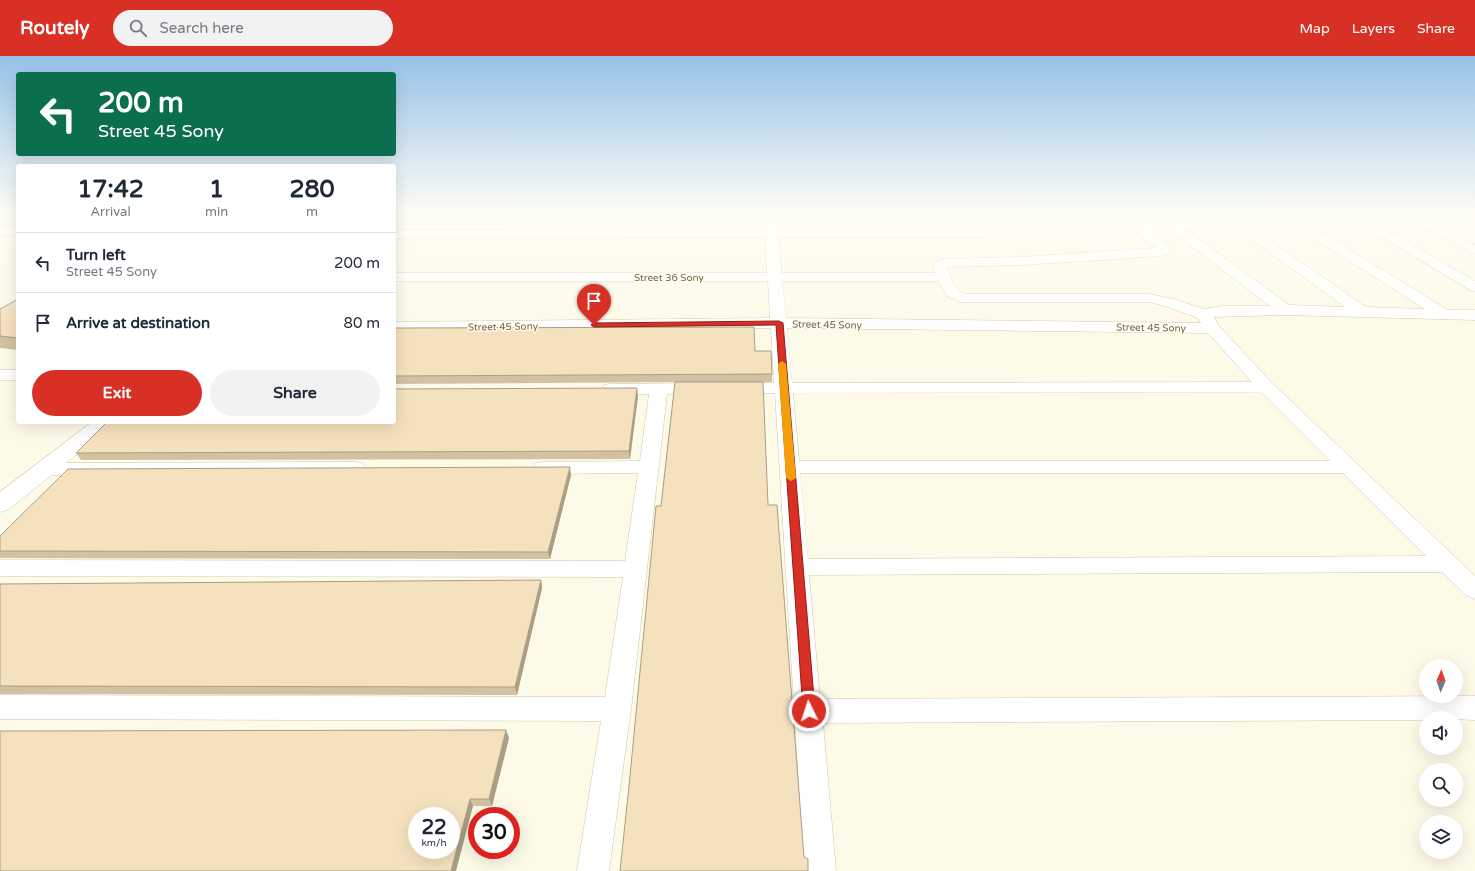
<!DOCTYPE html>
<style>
:root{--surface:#fff;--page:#f2f2f3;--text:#1f2937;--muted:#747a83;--line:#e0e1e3;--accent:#d93025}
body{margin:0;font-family:"Varela Round",sans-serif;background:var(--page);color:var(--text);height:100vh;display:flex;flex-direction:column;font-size:15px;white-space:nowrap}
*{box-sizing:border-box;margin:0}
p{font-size:13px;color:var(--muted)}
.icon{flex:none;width:22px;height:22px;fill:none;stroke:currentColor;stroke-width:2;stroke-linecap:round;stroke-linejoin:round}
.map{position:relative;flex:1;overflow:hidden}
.sheet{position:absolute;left:16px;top:108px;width:380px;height:260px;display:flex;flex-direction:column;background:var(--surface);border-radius:4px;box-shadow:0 4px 16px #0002}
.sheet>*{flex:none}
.hud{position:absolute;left:16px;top:16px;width:380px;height:84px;border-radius:4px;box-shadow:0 4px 16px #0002;background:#0b6e4f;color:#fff;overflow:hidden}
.needle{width:26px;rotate:2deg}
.tools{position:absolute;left:1419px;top:603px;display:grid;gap:8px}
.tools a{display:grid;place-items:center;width:44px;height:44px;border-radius:50%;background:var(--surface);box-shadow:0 4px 16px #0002;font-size:20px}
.speed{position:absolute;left:408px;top:751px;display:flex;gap:8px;font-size:20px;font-weight:700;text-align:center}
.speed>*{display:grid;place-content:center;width:52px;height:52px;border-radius:50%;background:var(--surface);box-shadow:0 4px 16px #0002;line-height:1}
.speed small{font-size:10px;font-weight:400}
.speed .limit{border:6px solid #d22;background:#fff;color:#111}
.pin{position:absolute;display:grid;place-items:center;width:34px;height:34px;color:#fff;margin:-41px -17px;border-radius:50% 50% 50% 0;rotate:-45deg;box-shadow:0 0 4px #0007}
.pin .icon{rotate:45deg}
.me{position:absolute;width:44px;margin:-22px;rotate:356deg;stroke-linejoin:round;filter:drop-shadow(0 0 3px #0008)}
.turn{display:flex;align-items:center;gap:14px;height:84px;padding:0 16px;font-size:18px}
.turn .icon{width:52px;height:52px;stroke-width:2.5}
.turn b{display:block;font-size:28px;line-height:34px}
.eta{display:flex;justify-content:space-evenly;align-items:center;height:68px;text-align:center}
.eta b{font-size:24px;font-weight:700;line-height:28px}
.button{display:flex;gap:8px;margin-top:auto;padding:8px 16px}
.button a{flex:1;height:46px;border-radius:24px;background:var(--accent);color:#fff;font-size:16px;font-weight:700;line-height:46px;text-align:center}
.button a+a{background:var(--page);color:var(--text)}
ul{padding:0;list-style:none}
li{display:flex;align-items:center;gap:12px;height:60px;padding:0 16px;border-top:1px solid var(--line)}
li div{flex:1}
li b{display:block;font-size:15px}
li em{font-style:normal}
header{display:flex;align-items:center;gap:24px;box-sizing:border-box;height:56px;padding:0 20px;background:var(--accent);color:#fff}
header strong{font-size:19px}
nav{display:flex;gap:22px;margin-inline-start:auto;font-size:14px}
.search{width:280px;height:36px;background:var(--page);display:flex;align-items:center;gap:10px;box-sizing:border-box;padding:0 14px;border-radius:22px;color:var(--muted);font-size:15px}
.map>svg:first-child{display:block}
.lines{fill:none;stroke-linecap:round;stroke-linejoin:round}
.street-casing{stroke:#d0c6ac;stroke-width:1}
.secondary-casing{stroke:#d3c7aa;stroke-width:1}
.street{fill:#fff;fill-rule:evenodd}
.secondary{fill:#fff;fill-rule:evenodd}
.wall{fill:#d2c2a3}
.shaded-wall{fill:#ab9e85}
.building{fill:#f4e1be;stroke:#ab9e85;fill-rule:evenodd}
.route{fill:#d93025;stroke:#8d1f18}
.slow{fill:#f59e0b}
.labels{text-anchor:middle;stroke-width:3;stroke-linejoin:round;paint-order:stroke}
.far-street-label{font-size:10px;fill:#79674a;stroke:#fffdef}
</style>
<header>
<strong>Routely</strong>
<div class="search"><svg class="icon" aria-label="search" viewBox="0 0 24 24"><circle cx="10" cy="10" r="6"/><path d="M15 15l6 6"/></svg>Search here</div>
<nav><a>Map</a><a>Layers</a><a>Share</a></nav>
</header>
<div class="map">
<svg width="1475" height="815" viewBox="0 0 1475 815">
<rect width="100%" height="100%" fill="#fdfae8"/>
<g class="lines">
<g class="street-casing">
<path id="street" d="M764 157H776L778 173H979L984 174 986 177 984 180 979 181H778L782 217H935L933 210 938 204 943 203 1022 201 1156 192 1137 177 1136 174 1139 169 1144 168 1182 166 1174 157H1188L1199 169 1198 172 1185 173 1289 249 1345 251 1215 157H1230L1366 251 1425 253 1274 157H1289L1448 254H1475V264L1285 259 1214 261 1219 270 1272 327 1475 520V543L1467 540 1442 516 809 519 820 643 1475 640V664L1426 662V664L823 667 836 815H804L775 337H736L730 336 727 332 730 328 736 327H774L771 272 394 276V266L770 262 768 225H394V217H767L765 181 394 182V174L765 173ZM1170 174 1270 250H1222L1204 253 1174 243 1149 238H963L954 229 947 211 1022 209 1162 200 1167 199 1171 192 1152 175ZM782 225H938L947 240 961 246H1149L1165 250 1198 262 1201 267 786 262ZM787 272 1208 277 1252 326 792 327ZM1261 336 1330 405H799L793 337ZM800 417H1343L1426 500 808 503Z
M1342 157H1357L1475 225V235L1470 234Z
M1400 157H1416L1475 189V198L1402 160Z
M1467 157H1475V162L1469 160Z
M0 171H18V179H0Z
M0 314H18V324H0Z
M702 327 708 328 711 332 708 336 702 337 667 338 631 653 609 815H577L601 665 0 663V639L605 641 623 521 0 520V504L625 505 638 417 543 418 536 417 533 412 536 407 543 406 640 405 649 338H610L604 337 601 333 604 329 610 328Z
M355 406 362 407 365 412 362 417 355 418 45 419 38 418 35 413 38 408 45 407Z"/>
</g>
<g class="secondary-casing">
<path id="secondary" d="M92 366H115L112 370 8 454 0 456V436Z"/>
</g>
<use href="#street" class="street"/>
<use href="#secondary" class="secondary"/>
</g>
<path class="wall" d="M18 243V294L0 292V253Z
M394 272 755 295 772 318V326H717L768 449 804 801 808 815 661 450 675 326 394 328Z
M638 340 630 403 81 404 76 397 118 367Z
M571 419 550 503 0 502V480Z
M541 524 542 532 517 639 0 638V528Z
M509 682 492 750H473L0 815Z"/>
<path class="shaded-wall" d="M637 332 638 340 630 403 629 395Z
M570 411 571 419 550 503 548 496Z
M541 524 542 532 517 639 515 631Z
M506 674 509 682 492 750 489 743Z
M470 743 473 750 456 815H451Z"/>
<path class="building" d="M18 243V282L0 280V253Z
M754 271 755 295H771L772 318 394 320V272Z
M675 326H763L768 449H777L804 801 808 803V815H620L629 730 656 450H661Z
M637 332 629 395 76 397 106 367H118L119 366H394V333Z
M570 411 548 496 0 495V480L68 413Z
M541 524 515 631 0 630V528Z
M506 674 489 743H470L451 815H0V675ZM417 760H451V794H417Z"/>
<linearGradient id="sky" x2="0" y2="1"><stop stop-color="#96c2e8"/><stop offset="0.58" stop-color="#fefdf5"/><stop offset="1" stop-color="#fefdf5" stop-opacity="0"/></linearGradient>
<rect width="1475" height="271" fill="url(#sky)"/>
<path class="route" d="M779 265 783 267 815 655 813 659 809 660 804 659 803 655 776 269 594 271 591 269 594 267Z"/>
<path class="slow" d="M782 305 786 308 796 422 791 425 786 422 778 308Z"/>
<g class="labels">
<g class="far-street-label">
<text x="669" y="225">Street 36 Sony</text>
<text transform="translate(827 268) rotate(1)" y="4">Street 45 Sony</text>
<text transform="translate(503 270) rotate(-1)" y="4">Street 45 Sony</text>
<text transform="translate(1151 271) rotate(1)" y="4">Street 45 Sony</text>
</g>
</g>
</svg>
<div class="tools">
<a><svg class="needle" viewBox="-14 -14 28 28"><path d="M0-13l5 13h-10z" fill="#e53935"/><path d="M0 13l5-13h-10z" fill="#747a83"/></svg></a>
<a><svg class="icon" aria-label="sound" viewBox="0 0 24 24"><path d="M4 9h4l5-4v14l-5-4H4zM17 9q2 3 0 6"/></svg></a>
<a><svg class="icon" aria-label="search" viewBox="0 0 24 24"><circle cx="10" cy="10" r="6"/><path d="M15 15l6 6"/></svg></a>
<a><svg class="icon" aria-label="layers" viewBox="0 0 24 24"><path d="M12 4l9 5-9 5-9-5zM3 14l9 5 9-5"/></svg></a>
</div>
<div class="speed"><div>22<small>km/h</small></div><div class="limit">30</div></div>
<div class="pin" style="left:594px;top:269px;background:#d93025"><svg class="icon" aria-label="arrive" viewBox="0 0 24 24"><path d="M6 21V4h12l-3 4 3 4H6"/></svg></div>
<svg class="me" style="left:809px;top:655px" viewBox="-20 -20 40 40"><circle r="17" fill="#d93025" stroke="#fff" stroke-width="3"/><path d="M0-11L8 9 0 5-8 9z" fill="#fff"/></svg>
<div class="hud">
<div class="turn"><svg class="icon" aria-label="left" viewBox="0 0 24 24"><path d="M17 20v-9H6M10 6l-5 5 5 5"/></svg><div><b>200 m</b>Street 45 Sony</div></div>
</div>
<section class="sheet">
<div class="eta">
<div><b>17:42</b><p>Arrival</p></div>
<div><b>1</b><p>min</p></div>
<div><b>280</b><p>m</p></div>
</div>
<ul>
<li><svg class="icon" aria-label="left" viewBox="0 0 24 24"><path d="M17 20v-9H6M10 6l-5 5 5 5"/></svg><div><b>Turn left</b><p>Street 45 Sony</p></div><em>200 m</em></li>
<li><svg class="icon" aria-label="arrive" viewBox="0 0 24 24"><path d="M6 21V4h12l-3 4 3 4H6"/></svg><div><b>Arrive at destination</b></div><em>80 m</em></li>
</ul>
<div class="button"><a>Exit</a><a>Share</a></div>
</section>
</div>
